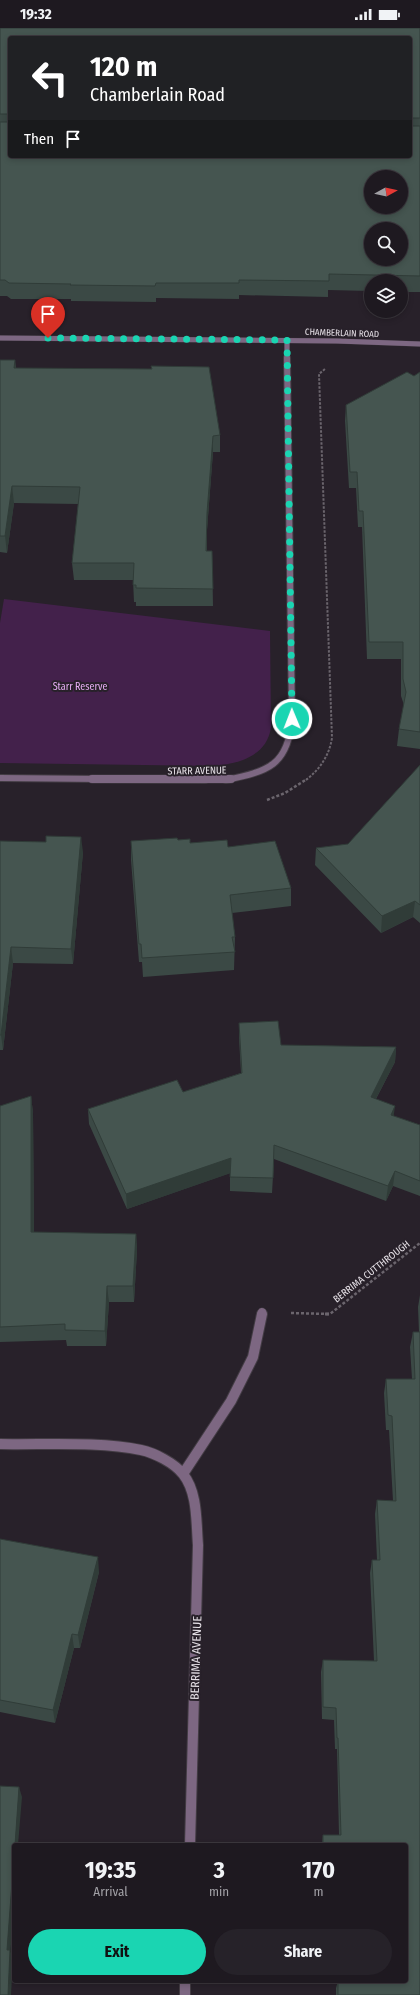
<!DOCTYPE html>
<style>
:root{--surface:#1e1920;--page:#262229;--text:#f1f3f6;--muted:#a1a0a5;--line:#3c383e;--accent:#1ad5b2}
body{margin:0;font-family:"Fira Sans Condensed",sans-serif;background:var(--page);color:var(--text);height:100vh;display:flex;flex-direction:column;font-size:15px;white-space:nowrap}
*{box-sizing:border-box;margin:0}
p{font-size:13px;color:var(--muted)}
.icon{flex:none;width:22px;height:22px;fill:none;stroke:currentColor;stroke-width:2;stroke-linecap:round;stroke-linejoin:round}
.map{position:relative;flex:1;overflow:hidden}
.panel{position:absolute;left:12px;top:1815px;width:396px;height:140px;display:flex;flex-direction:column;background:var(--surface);border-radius:4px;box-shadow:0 2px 6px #0003,0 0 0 1px var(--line)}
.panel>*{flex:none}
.guide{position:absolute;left:8px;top:8px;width:404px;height:122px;border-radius:4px;box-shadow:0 2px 6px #0003,0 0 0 1px var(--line);background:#202124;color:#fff;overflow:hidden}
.needle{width:26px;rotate:82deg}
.tools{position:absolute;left:364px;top:142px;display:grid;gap:8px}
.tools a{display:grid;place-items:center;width:44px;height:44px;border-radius:50%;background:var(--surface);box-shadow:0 2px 6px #0003,0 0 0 1px var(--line);font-size:20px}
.pin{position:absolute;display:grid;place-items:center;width:34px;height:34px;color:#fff;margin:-41px -17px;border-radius:50% 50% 50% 0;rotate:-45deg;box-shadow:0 0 4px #0007}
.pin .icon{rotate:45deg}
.me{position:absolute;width:44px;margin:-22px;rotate:359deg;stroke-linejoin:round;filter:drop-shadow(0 0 3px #0008)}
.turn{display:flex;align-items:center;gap:14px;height:84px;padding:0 16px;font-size:18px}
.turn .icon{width:52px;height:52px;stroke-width:2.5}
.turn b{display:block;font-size:28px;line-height:34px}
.then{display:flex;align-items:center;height:38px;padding:0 16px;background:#0003;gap:8px;font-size:15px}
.eta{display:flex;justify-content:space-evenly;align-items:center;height:68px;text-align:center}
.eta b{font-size:24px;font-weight:700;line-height:28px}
.cta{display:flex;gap:8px;margin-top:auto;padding:8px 16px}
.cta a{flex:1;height:46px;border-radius:24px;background:var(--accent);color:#111;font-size:16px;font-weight:700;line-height:46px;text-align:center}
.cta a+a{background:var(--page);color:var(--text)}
.status{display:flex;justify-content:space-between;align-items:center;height:28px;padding:0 20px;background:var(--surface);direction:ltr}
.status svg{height:11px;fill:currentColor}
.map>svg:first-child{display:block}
.green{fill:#43214b}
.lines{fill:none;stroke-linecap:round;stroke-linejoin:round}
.minor-far3-casing{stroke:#433c44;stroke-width:5.5}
.minor-far2-casing{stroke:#433c44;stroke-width:8}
.minor-far1-casing{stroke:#433c44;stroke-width:9}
.minor-casing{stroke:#433c44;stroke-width:12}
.tertiary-casing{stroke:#433c44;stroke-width:5.5}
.path-far2{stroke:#6b656d;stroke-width:2;stroke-dasharray:2.5 1.5;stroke-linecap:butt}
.path-far1{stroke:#6b656d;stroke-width:2.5;stroke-dasharray:3 2;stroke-linecap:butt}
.path{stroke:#6b656d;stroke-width:3;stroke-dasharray:4 2.5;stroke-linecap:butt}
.minor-far3{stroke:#7d6782;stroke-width:5}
.minor-far2{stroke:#7d6782;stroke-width:6}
.minor-far1{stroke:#7d6782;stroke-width:8}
.minor{stroke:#7d6782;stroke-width:10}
.tertiary{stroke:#7d6782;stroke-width:5}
.wall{fill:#3b4945;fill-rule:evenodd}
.shaded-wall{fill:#303c38}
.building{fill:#455550;stroke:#303c38;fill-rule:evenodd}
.route{stroke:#1ad5b2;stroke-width:7;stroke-dasharray:0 12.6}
.labels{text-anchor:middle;stroke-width:4;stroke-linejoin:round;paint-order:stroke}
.far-street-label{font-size:9px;fill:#e6e1e7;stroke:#28212a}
.park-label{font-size:10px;fill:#e8aff5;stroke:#28212a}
.street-label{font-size:10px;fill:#e6e1e7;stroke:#28212a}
.near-street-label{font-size:12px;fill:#e6e1e7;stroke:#28212a}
</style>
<div class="status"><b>19:32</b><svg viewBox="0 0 49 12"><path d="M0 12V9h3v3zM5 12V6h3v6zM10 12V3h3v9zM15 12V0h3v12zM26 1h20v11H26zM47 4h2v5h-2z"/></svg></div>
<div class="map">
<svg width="420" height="1967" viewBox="0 0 420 1967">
<rect width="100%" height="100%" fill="#28212a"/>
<path class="green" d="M4 571 270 603 271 699C267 728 240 735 215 738L0 735V595Z"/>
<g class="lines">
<g class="minor-far3-casing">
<path id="minor-far3" d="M287 312V331"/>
</g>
<g class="minor-far2-casing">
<path id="minor-far2" d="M0 750 205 752
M226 752C268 743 288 738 292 691L287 330"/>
</g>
<g class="minor-far1-casing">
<path id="minor-far1" d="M92 751H231
M261 1287 262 1284"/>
</g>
<g class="minor-casing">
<path id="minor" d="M0 1416C43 1417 99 1413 141 1422 155 1425 174 1435 183 1446 198 1465 196 1494 198 1517L190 1817
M183 1446 231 1373 253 1329 262 1286
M185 1953V1967"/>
</g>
<g class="tertiary-casing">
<path id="tertiary" d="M0 310 337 313 420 316"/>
</g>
<path class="path-far2" d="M306 752C320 741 329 728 332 710L319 346 325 341"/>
<path class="path-far1" d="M267 772 285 765 307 751
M291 1285 330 1286 420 1215"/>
<path class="path" d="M325 1286H330"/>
<use href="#minor-far3" class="minor-far3"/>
<use href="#minor-far2" class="minor-far2"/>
<use href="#minor-far1" class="minor-far1"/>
<use href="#minor" class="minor"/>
<use href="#tertiary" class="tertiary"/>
</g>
<path class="wall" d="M0 0H420V265V264H401V253H371V263L328 262V269L239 267V271L156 270V274L71 273V271H11L7 268H0ZM10 10 410 128H10Z
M0 332H15L16 340 151 341V338L220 407V424H213L207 502V523H212L213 578H136V574H134L133 552H74L72 535 78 476 14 475 7 525 0 524Z
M420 344V721L397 718 399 701 404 677 401 668V631H367L362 499H358L356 460H349L345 393 346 377 414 348Z
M420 737V895L413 889 381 905 315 837 316 820 348 816Z
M0 813 83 824 73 936 13 935 3 1022H0Z
M131 813 190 815 228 819 291 860V878L232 885 235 909 234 942 143 949 142 934H139L131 832Z
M239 995 281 1017 396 1019 395 1034 376 1071 394 1088 420 1097V1168L393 1158 386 1173 274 1131 272 1165 230 1163V1145L127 1181 89 1096 88 1081 183 1064 241 1045 239 1010Z
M31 1068 33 1085 34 1204 136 1206 137 1222 134 1274H109L106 1318H67L66 1312 0 1314V1078Z
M420 1267V1967H336V1960L338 1953H406V1817H322L323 1807H339L337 1721H335L334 1692 322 1691 321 1644 323 1632 374 1633 370 1545 372 1532H377L375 1486 377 1472 393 1473 389 1402H386L384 1365 386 1351H412L410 1319 413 1304H419L418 1279Z
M0 1511 99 1544 80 1620H74L55 1695 0 1684Z"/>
<path class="shaded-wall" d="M15 332 16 348 14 340Z
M213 408V424L207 502 206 540 207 485Z
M12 458 14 475 7 525 5 508Z
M81 809 83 824 73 936 71 921Z
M415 873 413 889 381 905 382 888Z
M11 919 13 935 3 1022 1 1007Z
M396 1019 395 1034 369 1084 371 1069Z
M31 1068 33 1085 34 1220 31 1204Z
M395 1078 393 1093 391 1087Z
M231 1130V1145L127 1181 126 1166Z
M395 1143 393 1158 386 1173 388 1158Z
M136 1206 137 1222 134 1274 133 1258Z
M107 1258 109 1274 106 1318 105 1303Z
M98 1529 99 1544 80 1620 78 1607Z
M72 1606 74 1620 55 1695 53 1682Z
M19 1759 22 1769 18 1817H15Z
M14 1827V1874L10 1931 7 1922Z
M10 1922 13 1931 11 1967H8Z"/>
<path class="building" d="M0 0H420V90H411L410 91V10H10V87L9 86H0Z
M10 93V128H410V97L411 98H420V248L329 246V253L239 252V255H156L155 258 70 257 71 256 9 255 5 252H0V94H9ZM371 149H401V179H371ZM371 201H401V231H371Z
M0 332H15L14 340 152 341 151 338 209 339 220 407 213 408 207 485 206 523H212L213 561 136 560V557H133L134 535H72L80 459 12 458 5 508H0Z
M407 344 414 348 420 344V704L399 701 406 664 403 651V614H369L363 483H359L357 444H350L346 377Z
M420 737V877L415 873 382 888 316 820 348 816Z
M46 808 81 809 71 921 11 919 1 1007H0V813L46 814Z
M177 810 178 812 190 811V815L227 812 228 819 275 813 291 860 230 867 235 909H232L235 924 142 930 141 916H139L131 813Z
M278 993 281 1017 396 1019 371 1069 395 1078 391 1087 420 1097V1153L395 1143 388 1158 274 1117 273 1150 230 1149 231 1130 126 1166 88 1081 177 1052 183 1064 242 1045 239 995Z
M31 1068V1204L136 1206 133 1258H107L105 1303 65 1302V1296L0 1299V1078Z
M413 1304H420V1967H338V1953H406V1817H323V1807H341L338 1710H337L336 1680 323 1679V1632L377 1633 372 1532H380L377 1472 396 1473 392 1388 388 1387 386 1351H415Z
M0 1511 98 1529 78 1607 72 1606 53 1682 0 1672Z
M0 1758 19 1759 15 1817H14V1827L7 1922H10L8 1967H0Z"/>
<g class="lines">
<path class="route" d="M48 310 287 312 292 691"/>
</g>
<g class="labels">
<g class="far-street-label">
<text transform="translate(342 305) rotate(2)" y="3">CHAMBERLAIN ROAD</text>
</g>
<g class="park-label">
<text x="80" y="662">Starr Reserve</text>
</g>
<g class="street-label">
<text transform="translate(197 742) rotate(-1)" y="4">STARR AVENUE</text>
<text transform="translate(371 1243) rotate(-38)" y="4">BERRIMA CUTTHROUGH</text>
</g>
<g class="near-street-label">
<text transform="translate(196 1630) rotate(-88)" y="4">BERRIMA AVENUE</text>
</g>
</g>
</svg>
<div class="tools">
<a><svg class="needle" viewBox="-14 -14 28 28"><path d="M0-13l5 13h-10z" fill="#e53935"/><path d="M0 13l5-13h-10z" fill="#a1a0a5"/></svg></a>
<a><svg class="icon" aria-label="search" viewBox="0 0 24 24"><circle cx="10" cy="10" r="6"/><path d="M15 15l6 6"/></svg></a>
<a><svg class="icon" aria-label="layers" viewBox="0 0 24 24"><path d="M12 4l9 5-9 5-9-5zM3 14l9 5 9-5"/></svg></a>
</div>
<div class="pin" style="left:48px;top:310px;background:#d93025"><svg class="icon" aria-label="arrive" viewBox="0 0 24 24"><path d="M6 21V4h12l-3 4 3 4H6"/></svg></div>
<svg class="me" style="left:292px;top:691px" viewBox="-20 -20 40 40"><circle r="17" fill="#1ad5b2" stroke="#fff" stroke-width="3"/><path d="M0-11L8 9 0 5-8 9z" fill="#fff"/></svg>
<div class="guide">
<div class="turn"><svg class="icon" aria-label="left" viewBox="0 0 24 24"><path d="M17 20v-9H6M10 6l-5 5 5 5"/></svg><div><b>120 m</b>Chamberlain Road</div></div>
<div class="then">Then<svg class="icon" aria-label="arrive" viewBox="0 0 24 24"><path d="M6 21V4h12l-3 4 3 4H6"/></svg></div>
</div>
<section class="panel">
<div class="eta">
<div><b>19:35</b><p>Arrival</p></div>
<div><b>3</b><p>min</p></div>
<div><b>170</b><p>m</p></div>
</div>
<div class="cta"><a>Exit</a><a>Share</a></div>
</section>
</div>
